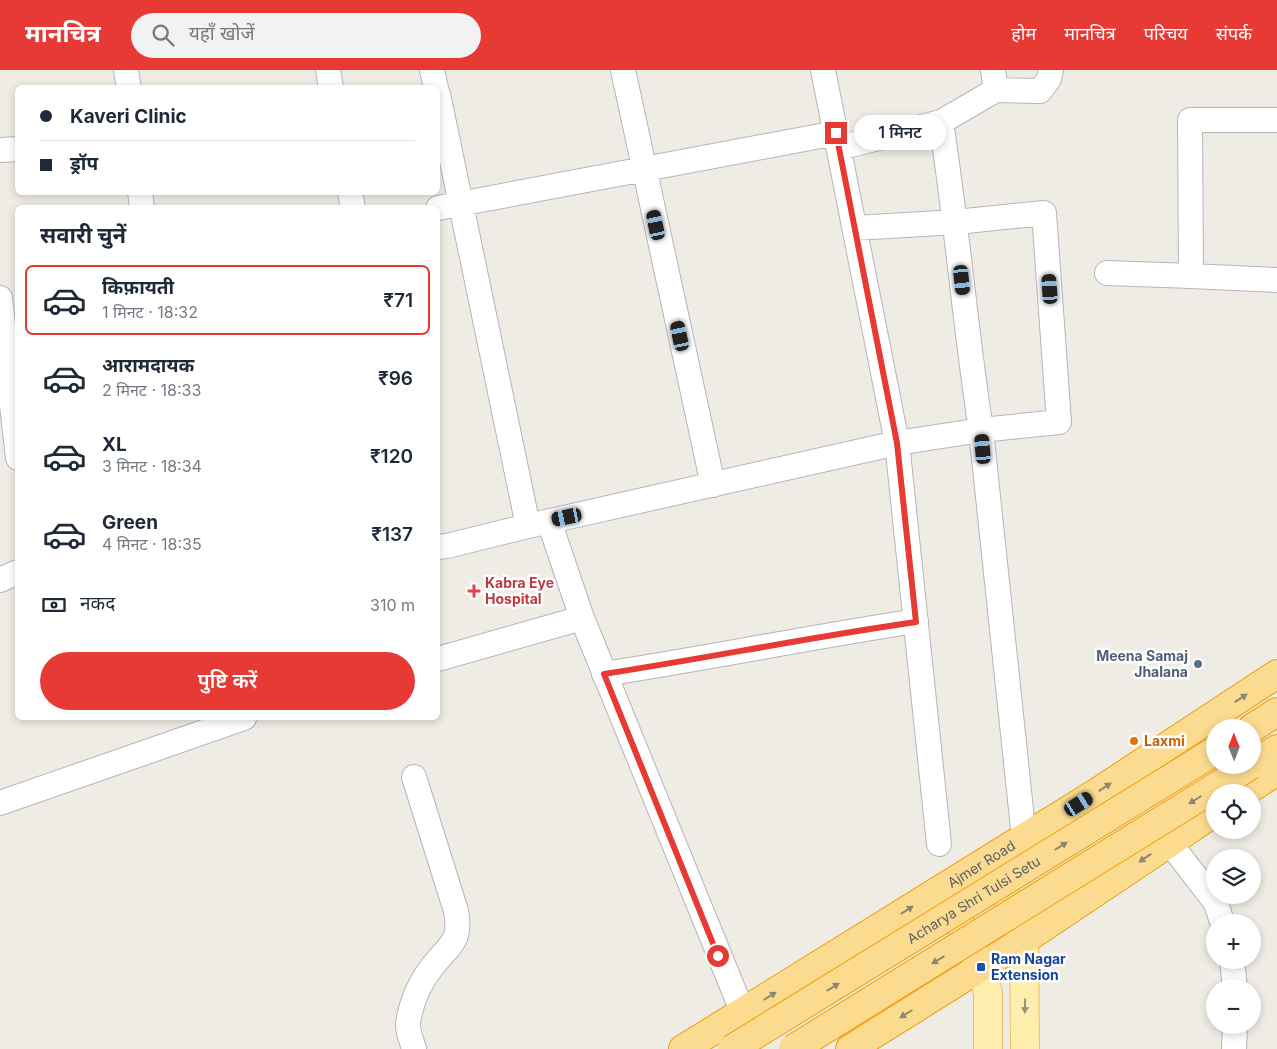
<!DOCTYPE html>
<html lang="hi">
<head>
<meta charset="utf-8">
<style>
	:root { --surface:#fff; --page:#f2f2f3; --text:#1f2937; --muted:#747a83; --line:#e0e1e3; --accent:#e73a34 }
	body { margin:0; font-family:Inter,"Noto Sans Devanagari",sans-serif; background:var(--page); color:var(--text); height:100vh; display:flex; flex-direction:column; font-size:19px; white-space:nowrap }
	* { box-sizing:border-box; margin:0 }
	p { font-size:16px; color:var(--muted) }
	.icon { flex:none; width:28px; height:28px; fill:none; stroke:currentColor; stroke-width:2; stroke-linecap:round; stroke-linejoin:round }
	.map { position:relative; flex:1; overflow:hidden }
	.details { position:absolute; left:15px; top:135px; width:425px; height:515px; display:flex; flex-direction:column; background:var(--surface); border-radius:8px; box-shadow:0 2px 8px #0003 }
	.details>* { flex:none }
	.banner { position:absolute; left:15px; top:15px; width:425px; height:110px; border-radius:8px; box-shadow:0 2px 8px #0003; display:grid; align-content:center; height:110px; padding:0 25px; background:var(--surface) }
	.needle { width:32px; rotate:359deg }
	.fabs { position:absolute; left:1206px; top:649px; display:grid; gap:10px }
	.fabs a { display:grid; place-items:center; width:55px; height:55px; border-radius:50%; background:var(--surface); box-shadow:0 2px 8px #0003; font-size:25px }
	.end { position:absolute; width:22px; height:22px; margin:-11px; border:6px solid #e73a34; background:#fff; box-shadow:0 0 0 2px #fff }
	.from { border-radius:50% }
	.bubble { position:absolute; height:35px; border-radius:18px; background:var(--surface); box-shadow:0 2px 8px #0003; font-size:16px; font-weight:600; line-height:35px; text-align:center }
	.car { position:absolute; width:15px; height:30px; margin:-15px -8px; border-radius:6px; box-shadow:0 0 4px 1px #0007; background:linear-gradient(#222 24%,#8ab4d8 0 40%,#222 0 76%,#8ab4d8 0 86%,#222 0) }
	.banner b { display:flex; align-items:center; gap:18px; height:48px; font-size:19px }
	.banner b+b { border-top:1px solid var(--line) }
	.banner i { width:12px; height:12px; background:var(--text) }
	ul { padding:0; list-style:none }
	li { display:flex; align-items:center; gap:15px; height:70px; margin:0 10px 8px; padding:0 15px; border:2px solid transparent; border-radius:8px }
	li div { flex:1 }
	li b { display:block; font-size:19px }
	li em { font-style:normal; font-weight:600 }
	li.active { border-color:var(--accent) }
	li>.icon { width:45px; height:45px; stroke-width:1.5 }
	h2 { padding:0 25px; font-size:22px; line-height:60px }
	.pay { display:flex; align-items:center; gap:12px; height:55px; padding:0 25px; font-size:19px }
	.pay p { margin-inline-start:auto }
	.primary-button { display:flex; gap:10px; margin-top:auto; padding:10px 25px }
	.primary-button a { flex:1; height:58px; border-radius:30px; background:var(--accent); color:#fff; font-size:20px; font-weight:600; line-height:58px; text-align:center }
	header { display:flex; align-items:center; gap:30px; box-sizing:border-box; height:70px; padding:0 25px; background:var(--accent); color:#fff }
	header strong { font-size:24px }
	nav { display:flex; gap:28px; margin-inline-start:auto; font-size:18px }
	.search { width:350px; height:45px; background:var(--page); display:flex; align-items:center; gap:12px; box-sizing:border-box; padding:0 18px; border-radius:28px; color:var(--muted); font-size:19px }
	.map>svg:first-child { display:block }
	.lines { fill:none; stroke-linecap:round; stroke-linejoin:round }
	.minor-casing { stroke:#b3b6ba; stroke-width:26 }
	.major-casing { stroke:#efc05e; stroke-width:30 }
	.highway-casing { stroke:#f19c04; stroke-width:30 }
	.minor { stroke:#fff; stroke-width:24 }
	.major { stroke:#feedac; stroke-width:28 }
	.highway { stroke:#fbdb90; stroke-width:28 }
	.highway-bridge-casing { stroke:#f19c04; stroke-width:30; stroke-linecap:butt }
	.highway-bridge { stroke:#fbdb90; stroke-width:28 }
	.oneway { fill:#8c8672 }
	.oneway2 { fill:#95927e }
	.route { stroke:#e73a34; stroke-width:6 }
	.health-dot { fill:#e0444e; stroke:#fff; stroke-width:2 }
	.service-dot { fill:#5c6f8a; stroke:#fff; stroke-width:2 }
	.food-dot { fill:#e8710a; stroke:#fff; stroke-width:2 }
	.transit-dot { fill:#1a4fb4; stroke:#fff; stroke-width:2 }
	.labels { text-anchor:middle; stroke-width:5; stroke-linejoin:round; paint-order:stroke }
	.health-label { font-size:14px; font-weight:bold; fill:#be3a42; stroke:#fff; text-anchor:start }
	.service-label { font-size:14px; font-weight:bold; fill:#4e5e75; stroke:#fff; text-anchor:end }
	.food-label { font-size:14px; font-weight:bold; fill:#c56008; stroke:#fff; text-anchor:start }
	.street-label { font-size:14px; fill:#5d6165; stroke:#fff }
	.transit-label { font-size:14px; font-weight:bold; fill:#164399; stroke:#fff; text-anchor:start }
</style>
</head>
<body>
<header>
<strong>मानचित्र</strong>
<div class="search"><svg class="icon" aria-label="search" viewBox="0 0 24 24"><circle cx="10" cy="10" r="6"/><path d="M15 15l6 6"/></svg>यहाँ खोजें</div>
<nav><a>होम</a><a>मानचित्र</a><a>परिचय</a><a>संपर्क</a></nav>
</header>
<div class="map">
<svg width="1277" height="979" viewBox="0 0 1277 979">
	<rect width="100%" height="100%" fill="#efece5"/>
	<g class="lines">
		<defs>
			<path id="minor" d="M126,0L129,18
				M328,0L331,18
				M432,0L436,18
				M623,0L713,415
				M823,0L897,373L939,774
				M993,0L996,20
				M438,24L528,456
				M1277,50H1190L1191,206L1277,210
				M941,52C957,154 965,257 981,360L1024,768
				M839,78L941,52L996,20L1040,21L1049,9L1051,0
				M0,80L18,79
				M140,122L142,138
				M350,122L353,138
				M438,138L836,63
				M1107,203L1191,206
				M0,228L18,388
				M549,451L582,548L743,943
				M438,477L447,476L528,456L897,373L981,360L1059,352L1044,143L956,152L855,158
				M0,510L18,502
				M438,589L582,548
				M604,604C708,588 811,567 916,551
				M0,733L244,648
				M1169,772L1216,833L1222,852
				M1232,890L1235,918
				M414,979C412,971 407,961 408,953C411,933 420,912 432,897C449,875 462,872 456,841L414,707
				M1234,979L1235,955"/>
			<path id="major" d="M993,792L1024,870L1025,979
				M944,820L981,897L988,923V979"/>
			<g id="highway">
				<path d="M1252,658L1277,642"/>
				<path d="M1252,694L1277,679"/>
				<path d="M1245,722L1277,701"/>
				<path id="s1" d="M683,979L1093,725L1277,604"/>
				<path d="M850,979L1024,870L1215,742"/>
			</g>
		</defs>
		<use href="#minor" class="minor-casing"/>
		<use href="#major" class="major-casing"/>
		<use href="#highway" class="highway-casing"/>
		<use href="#minor" class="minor"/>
		<use href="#major" class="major"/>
		<use href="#highway" class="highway"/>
		<defs>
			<g id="highway-bridge">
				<path id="s2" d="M732,979L1215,681"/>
				<path d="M793,979L1251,695"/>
			</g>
		</defs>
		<use href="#highway-bridge" class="highway-bridge-casing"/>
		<use href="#highway-bridge" class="highway-bridge"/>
	</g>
	<defs><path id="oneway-solid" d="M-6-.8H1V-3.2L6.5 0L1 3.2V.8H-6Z" transform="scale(1.25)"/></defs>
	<g class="oneway">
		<use href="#oneway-solid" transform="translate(1241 628) rotate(-33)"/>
		<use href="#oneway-solid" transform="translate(1105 717) rotate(-33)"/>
		<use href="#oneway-solid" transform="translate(1195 730) rotate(148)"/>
		<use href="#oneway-solid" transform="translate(1061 776) rotate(-32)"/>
		<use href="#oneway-solid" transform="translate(1145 788) rotate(146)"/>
		<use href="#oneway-solid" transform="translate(907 840) rotate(-32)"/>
		<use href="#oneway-solid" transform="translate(938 890) rotate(149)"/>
		<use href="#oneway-solid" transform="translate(833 917) rotate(-32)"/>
		<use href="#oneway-solid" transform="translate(770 926) rotate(-32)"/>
		<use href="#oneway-solid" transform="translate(906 944) rotate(148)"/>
	</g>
	<use class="oneway2" href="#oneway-solid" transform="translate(1025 936) rotate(91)"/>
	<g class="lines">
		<path class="route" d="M718,886L604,604C708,588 811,567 916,552L897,373L836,63"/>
	</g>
	<path class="health-dot" d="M471.5 513.5h5v5h5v5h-5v5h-5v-5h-5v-5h5z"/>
	<circle class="service-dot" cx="1198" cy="594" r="5"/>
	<circle class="food-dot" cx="1134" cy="671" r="5"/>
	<rect class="transit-dot" x="976" y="892" width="10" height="10" rx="2.5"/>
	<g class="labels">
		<g class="health-label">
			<text x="485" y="518">Kabra Eye<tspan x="485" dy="16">Hospital</tspan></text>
		</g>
		<g class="service-label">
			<text x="1188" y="591">Meena Samaj<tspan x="1188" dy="16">Jhalana</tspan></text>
		</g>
		<g class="food-label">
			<text x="1144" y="676">Laxmi</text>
		</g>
		<g class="street-label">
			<text dy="5" stroke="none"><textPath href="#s1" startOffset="351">Ajmer Road</textPath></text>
			<text dy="5" stroke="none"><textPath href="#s2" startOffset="284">Acharya Shri Tulsi Setu</textPath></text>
		</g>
		<g class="transit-label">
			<text x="991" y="894">Ram Nagar<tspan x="991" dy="16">Extension</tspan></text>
		</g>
	</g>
</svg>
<div class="fabs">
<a><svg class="needle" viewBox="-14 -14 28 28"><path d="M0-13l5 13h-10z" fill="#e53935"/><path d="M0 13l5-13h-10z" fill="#747a83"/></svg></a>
<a><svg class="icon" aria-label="locate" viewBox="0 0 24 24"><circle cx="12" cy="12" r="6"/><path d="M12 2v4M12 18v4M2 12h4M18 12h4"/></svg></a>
<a><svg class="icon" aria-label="layers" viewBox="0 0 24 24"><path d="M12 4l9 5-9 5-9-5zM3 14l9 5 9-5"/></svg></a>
<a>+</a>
<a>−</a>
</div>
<i class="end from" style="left:718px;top:886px"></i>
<i class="end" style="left:836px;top:63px"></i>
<div class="bubble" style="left:854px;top:45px;width:92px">1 मिनट</div>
<i class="car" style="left:656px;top:155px;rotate:348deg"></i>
<i class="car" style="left:962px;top:210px;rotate:174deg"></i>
<i class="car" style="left:1050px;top:219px;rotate:356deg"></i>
<i class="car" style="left:680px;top:266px;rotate:348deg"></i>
<i class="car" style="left:983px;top:379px;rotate:355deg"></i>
<i class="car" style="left:567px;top:447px;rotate:258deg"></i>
<i class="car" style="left:1079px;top:734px;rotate:58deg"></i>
<div class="banner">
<b><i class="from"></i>Kaveri Clinic</b>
<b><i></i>ड्रॉप</b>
</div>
<section class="details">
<h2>सवारी चुनें</h2>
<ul>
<li class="active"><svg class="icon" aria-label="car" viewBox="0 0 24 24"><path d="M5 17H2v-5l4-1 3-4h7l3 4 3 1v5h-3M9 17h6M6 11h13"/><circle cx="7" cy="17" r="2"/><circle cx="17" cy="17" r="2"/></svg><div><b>किफ़ायती</b><p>1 मिनट · 18:32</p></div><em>₹71</em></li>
<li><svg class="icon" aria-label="car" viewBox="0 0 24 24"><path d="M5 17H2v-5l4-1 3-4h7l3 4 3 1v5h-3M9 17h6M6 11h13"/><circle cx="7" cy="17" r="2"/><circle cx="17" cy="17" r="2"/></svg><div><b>आरामदायक</b><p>2 मिनट · 18:33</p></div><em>₹96</em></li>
<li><svg class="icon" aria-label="car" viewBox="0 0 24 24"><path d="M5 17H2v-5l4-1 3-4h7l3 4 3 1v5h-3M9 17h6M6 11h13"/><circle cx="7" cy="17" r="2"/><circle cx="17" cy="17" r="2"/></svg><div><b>XL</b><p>3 मिनट · 18:34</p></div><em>₹120</em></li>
<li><svg class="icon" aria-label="car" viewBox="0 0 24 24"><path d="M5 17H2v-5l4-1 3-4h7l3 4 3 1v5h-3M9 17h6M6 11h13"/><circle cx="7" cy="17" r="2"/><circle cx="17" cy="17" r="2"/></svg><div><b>Green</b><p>4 मिनट · 18:35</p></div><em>₹137</em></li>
</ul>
<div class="pay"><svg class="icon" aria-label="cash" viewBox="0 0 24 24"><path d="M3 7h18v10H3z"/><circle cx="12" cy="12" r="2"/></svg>नकद<p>310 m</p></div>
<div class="primary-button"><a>पुष्टि करें</a></div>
</section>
</div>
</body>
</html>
